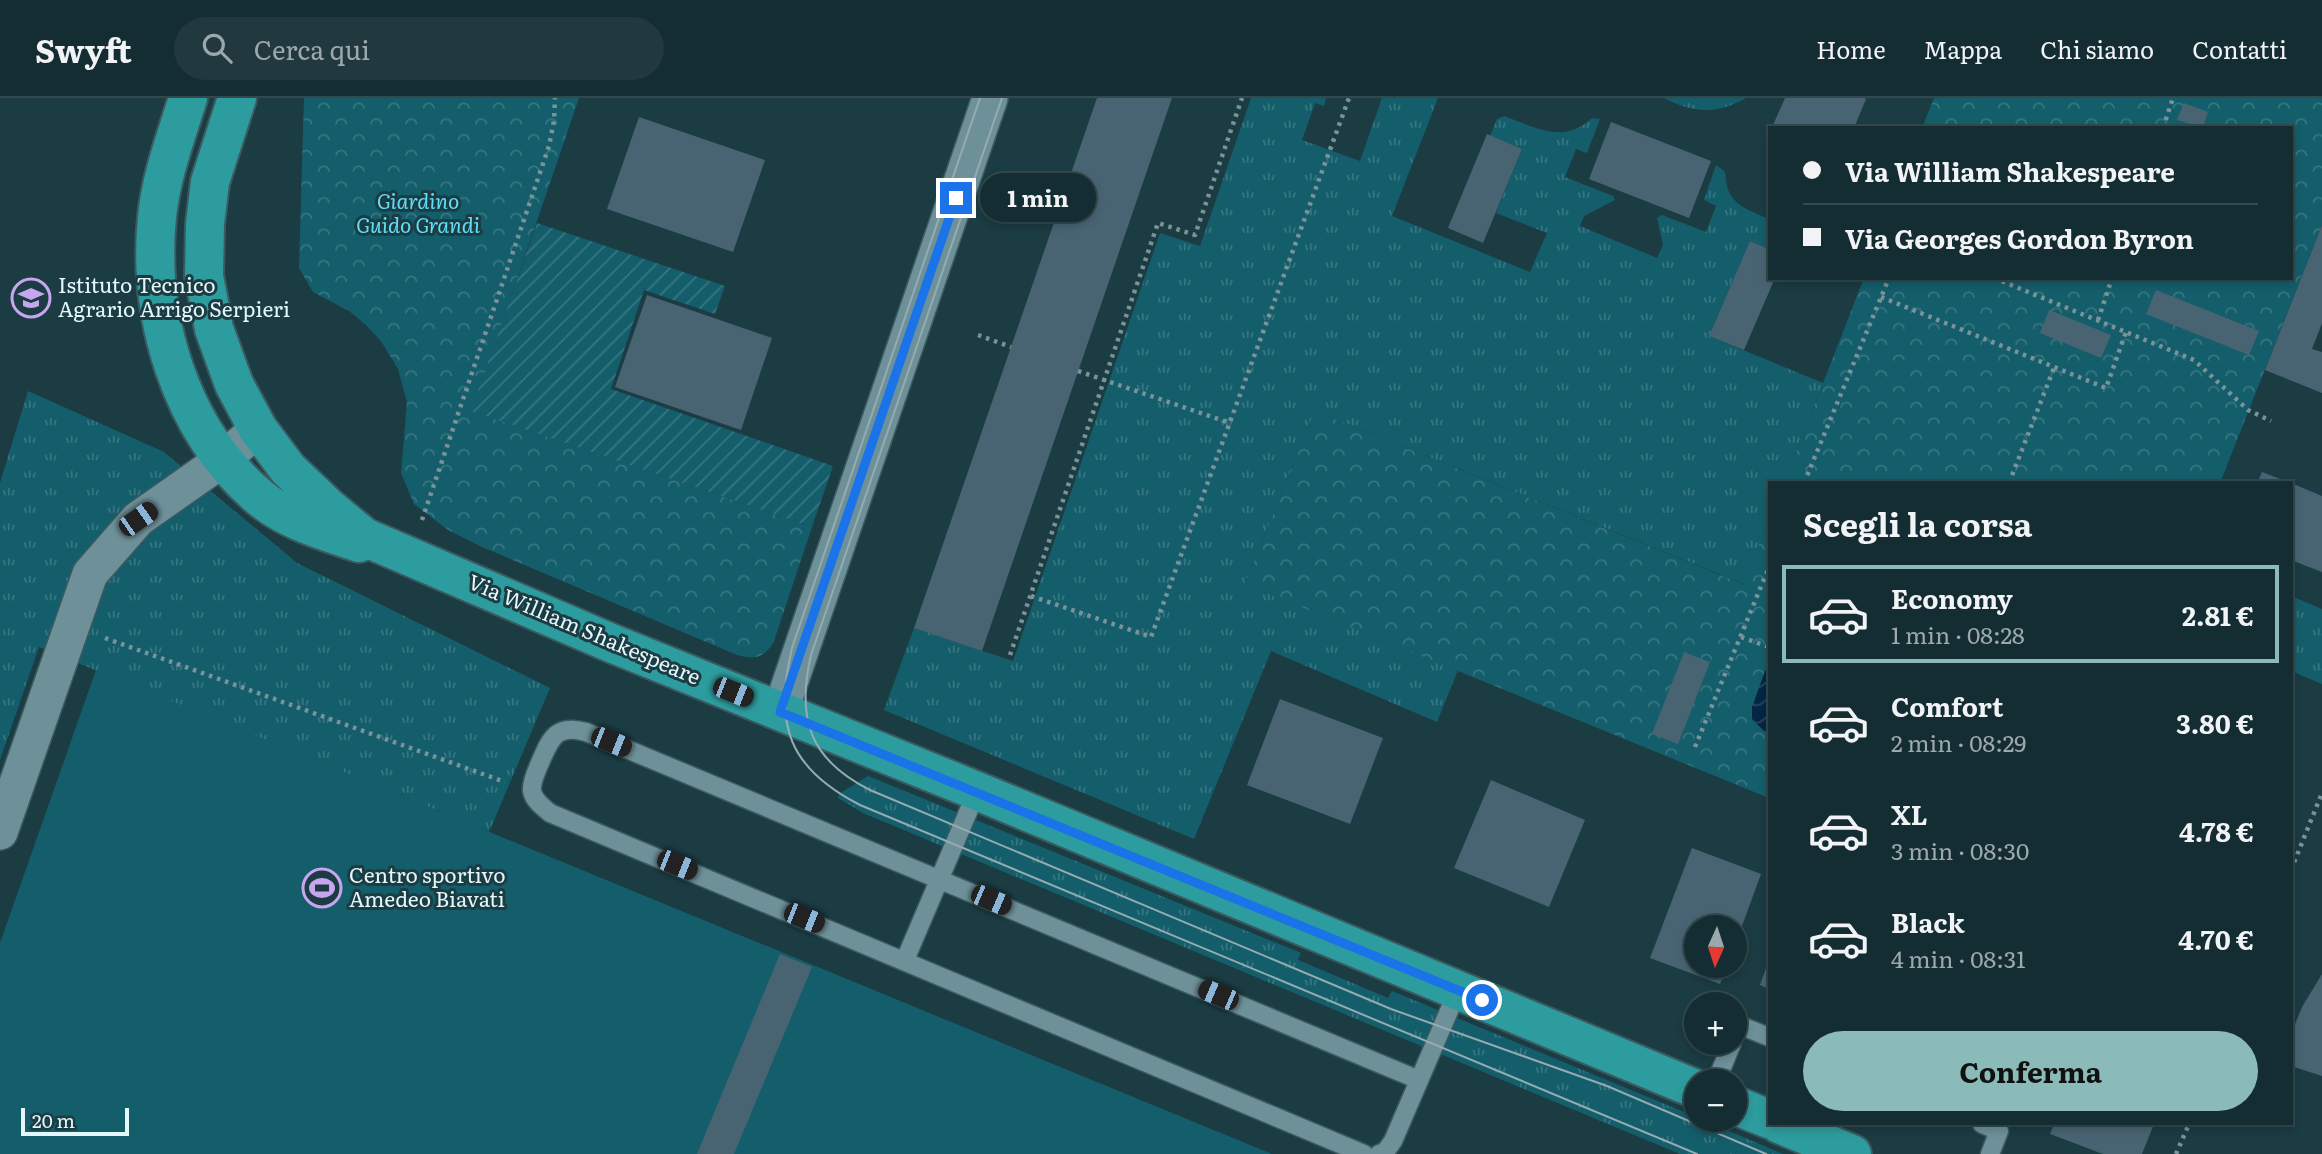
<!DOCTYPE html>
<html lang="it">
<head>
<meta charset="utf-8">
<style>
	:root { --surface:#142d32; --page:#21393e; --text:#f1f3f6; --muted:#9da8ac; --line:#33494d; --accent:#8bbbb9 }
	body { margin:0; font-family:Literata,serif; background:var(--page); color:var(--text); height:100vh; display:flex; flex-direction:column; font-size:26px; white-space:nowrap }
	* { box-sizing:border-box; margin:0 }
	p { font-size:23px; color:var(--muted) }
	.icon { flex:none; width:38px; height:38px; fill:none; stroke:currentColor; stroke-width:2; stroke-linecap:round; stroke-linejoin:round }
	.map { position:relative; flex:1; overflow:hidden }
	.sheet { position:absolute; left:1768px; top:383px; width:525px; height:644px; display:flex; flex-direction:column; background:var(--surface); border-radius:0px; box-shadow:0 4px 10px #0003,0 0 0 2px var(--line) }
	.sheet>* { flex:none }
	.hud { position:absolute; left:1768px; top:28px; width:525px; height:154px; border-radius:0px; box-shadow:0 4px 10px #0003,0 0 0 2px var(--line); display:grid; align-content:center; height:154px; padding:0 35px; background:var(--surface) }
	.needle { width:46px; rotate:183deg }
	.controls { position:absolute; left:1684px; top:817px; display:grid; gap:14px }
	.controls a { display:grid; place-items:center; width:63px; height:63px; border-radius:50%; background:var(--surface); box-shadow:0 4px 10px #0003,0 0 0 2px var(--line); font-size:35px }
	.scale { position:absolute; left:21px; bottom:18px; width:108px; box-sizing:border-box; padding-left:7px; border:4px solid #e4f7fb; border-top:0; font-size:19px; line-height:24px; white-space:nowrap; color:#e4f7fb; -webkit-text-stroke:5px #1b3c43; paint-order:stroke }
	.end { position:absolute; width:32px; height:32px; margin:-16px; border:9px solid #1a73e8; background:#fff; box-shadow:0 0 0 4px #fff }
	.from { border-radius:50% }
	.bubble { position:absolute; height:49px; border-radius:24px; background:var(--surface); box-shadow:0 4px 10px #0003,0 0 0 2px var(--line); font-size:23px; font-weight:700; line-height:49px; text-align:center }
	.car { position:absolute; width:21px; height:42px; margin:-21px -10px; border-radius:9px; box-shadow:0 0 5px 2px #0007; background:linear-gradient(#222 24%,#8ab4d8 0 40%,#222 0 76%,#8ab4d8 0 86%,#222 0) }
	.hud b { display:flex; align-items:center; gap:24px; height:66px; font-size:26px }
	.hud b+b { border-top:2px solid var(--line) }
	.hud i { width:18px; height:18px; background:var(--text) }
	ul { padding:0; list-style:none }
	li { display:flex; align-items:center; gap:21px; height:98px; margin:0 14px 10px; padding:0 21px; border:4px solid transparent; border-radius:0px }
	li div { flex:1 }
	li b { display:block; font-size:26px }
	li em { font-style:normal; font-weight:700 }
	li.selected { border-color:var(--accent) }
	li>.icon { width:63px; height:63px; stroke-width:1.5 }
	h2 { padding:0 35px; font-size:32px; line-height:84px }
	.action { display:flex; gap:14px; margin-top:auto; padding:14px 35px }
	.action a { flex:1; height:80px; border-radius:42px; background:var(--accent); color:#111; font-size:28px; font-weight:700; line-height:80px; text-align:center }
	header { display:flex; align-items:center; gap:42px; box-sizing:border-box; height:98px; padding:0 35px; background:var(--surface); border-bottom:2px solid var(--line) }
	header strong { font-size:33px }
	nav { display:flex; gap:38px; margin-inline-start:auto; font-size:24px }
	.search { width:490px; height:63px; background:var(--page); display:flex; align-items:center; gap:18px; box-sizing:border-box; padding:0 24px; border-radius:38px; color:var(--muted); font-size:26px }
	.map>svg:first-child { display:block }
	.grass { fill:url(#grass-tufts) }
	.forest { fill:url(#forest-crowns) }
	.garden { fill:url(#garden-furrows) }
	.pitch { fill:#145e6b }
	.water { fill:url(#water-waves) }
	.building { fill:#486473 }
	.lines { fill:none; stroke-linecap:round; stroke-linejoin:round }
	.service-casing { stroke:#3b5a60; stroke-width:21 }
	.minor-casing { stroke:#3b5a60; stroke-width:38 }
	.primary-casing { stroke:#3b5a60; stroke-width:42 }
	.path { stroke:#799399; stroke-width:4.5; stroke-dasharray:3.5 5; stroke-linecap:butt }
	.service { stroke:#6e9199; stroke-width:18 }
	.minor { stroke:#6e9199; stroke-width:35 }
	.primary { stroke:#2d9c9e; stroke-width:38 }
	.tram { stroke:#93abb1; stroke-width:2 }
	.route { stroke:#1a73e8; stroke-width:9 }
	.labels { text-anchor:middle; stroke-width:6; stroke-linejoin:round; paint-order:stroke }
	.park-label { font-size:21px; font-style:italic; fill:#61ddf5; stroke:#1b3c43 }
	.poi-label { font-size:21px; fill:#e4f7fb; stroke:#1b3c43; text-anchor:start }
	.street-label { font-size:21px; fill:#e4f7fb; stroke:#1b3c43 }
</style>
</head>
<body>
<header>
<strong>Swyft</strong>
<div class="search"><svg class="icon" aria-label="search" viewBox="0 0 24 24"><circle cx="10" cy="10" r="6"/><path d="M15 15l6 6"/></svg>Cerca qui</div>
<nav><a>Home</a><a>Mappa</a><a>Chi siamo</a><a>Contatti</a></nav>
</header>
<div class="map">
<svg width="2322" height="1056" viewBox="0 0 2322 1056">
	<defs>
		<pattern id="grass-tufts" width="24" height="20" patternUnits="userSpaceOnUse" patternTransform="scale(1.75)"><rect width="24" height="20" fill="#145e6b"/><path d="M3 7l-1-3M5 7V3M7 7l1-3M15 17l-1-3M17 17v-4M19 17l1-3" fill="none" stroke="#367681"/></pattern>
		<pattern id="forest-crowns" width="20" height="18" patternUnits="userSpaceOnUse" patternTransform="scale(1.75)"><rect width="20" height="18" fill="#145e6b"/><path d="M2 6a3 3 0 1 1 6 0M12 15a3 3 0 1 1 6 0" fill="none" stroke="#367681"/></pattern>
		<pattern id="garden-furrows" width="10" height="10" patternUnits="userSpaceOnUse" patternTransform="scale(1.75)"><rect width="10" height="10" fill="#145e6b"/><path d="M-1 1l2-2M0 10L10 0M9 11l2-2" fill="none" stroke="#367681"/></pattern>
		<pattern id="water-waves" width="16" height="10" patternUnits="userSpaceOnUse" patternTransform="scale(1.75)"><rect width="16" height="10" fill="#042644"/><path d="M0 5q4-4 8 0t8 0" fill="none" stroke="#284660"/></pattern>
	</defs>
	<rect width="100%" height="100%" fill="#1b3c43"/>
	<path class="grass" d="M1251,0H1326L1324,8L1315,5L1302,42L1360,63L1382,0H1438L1392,118L1530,174L1547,135L1496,115L1522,51L1490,38L1497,21L1504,18C1535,29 1564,47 1592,20L1600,21L1587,55L1576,51L1565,79L1613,98L1615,102L1584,118L1580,128L1657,160L1663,147L1657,120L1662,117L1706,134L1716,108L1704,102L1716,67L1725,74C1726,106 1744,110 1769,121V151L1750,143L1709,238L1823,285L1784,385H1769V421L1744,486L1315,313L1245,486L1458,572L1437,624L1271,553L1194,741L884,612L914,530L1013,563L1160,135L1200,148Z
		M1664,0H1746C1716,17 1694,15 1664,0Z
		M28,293L164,354L297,465L550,590L489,734L39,549L0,662V385Z
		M2291,498L2322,511V586L2291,573Z
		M868,678L1301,855L1298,862L1388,900L1392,893L1696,1019V1022H1703L1783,1056H1680L863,715L838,700L839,696Z"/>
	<path class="forest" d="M304,0H579L472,313L812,429L774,543C765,560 755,562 737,557L482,449L448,432L414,406L401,375L407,304L398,271L381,243L365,226L349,213L313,194L299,170Z
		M1934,0H2322V127L2220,385H1784L1864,180H2291V30H1922Z
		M1315,313L1743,486L1769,421V700L1245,486Z"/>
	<path class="garden" d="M537,125L725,188L715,216L644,192L611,291L833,368L812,429L471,313Z"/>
	<path class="pitch" d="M96,572L1272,1056H0V845Z"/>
	<path class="water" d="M1769,569V635L1763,632L1752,621V609L1765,573Z"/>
	<path class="building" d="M1097,0H1172L982,553L914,530Z
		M1785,0H1864L1866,1L1854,30H1779L1773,27Z
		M2184,5L2208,14L2203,30L2177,22Z
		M639,19L765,62L733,154L607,111Z
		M1611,24L1711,63L1689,120L1589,81Z
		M1487,36L1522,51L1483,145L1448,130Z
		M2322,127V225L2312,251L2322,254V295L2265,272Z
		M1750,143L1769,151V180H1775L1744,252L1709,238Z
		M2156,192L2259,233L2249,257L2146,216Z
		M647,197L772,240L741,332L615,289Z
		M2049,212L2111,237L2101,260L2040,235Z
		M2262,374L2280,381L2290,385H2257Z
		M2291,385L2322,398V474L2291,462Z
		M1684,554L1710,564L1678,646L1652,636Z
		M1280,601L1383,640L1350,726L1247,687Z
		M1491,682L1585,722L1549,809L1454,770Z
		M1692,750L1761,776L1735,847L1734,830H1696V868H1727L1720,886L1650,860Z
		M780,856L812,869L734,1056H697Z
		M1769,862V891L1760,887Z
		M2322,876V978L2291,968V936L2302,909Z
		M2054,1026H2154L2142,1056H2103L2050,1036Z"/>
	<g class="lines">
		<defs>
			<path id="service" d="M905,862L977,693
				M1734,939L1739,927L1769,939
				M1716,984L1732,945
				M1982,1026L1999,1033L1990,1056
				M1364,1056L550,715C543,709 534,703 532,693C531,685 536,674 539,667C550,642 555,625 586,634L1419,982
				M1379,1056L1385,1054L1393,1043L1458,892"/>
			<path id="minor" d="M780,614L990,0
				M0,734L90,476L138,421L222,362L258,331"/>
			<path id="primary" d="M188,0C176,39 161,78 157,119C147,219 180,331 258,398C287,423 324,433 359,445
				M237,0L210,84L205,126L204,178L214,231L234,286L258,331L288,371L329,410L364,439L611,545L977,693L1696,991
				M1734,1007L1769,1021
				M1779,1026L1852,1056"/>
		</defs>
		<use href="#service" class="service-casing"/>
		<use href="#minor" class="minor-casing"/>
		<use href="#primary" class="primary-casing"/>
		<path class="path" d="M2163,30L2173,0
			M1994,180L2194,262L2248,312L2271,323
			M1881,199L2106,290L2126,234
			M2098,222L2112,180
			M978,237L1011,249
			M1078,273L1230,325
			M1804,385L1889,180
			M2009,385L2054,270
			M422,422L549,48L554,23L555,0
			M1031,498L1151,539L1349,0
			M1741,539L1769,549
			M105,540L505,684
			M1010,557L1158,125L1195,137L1242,0
			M1695,649L1769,469
			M2291,772L2322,695
			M2176,1056L2189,1026"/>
		<use href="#service" class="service"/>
		<use href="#minor" class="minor"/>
		<use href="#primary" class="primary"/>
		<path class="tram" d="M980,0L792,550C774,627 788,670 860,707L1697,1056
			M1002,0L811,557C796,621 810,662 870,692L1391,911L1607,988L1766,1056"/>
	</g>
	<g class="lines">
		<path class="route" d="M956,100L780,614L1482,902"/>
	</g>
	<defs>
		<symbol id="school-ring" viewBox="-11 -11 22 22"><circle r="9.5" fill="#1b3c43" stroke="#c7a6ef" stroke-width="1.5"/><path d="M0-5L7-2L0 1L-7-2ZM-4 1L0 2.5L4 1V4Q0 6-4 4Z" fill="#c7a6ef"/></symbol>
		<symbol id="stadium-ring" viewBox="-11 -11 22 22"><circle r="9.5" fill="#1b3c43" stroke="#c7a6ef" stroke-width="1.5"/><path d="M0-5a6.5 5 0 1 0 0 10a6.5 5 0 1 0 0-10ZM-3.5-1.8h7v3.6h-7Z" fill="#c7a6ef"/></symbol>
	</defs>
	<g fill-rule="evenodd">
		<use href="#school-ring" x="9" y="178" width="44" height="44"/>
		<use href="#stadium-ring" x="300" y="768" width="44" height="44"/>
	</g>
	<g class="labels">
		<g class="park-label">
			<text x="418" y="111">Giardino<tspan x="418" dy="24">Guido Grandi</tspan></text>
		</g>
		<g class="poi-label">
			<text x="58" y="195">Istituto Tecnico<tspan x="58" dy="24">Agrario Arrigo Serpieri</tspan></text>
			<text x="349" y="785">Centro sportivo<tspan x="349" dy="24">Amedeo Biavati</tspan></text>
		</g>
		<g class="street-label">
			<text transform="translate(584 532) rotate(23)" y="7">Via William Shakespeare</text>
		</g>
	</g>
</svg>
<div class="controls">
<a><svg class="needle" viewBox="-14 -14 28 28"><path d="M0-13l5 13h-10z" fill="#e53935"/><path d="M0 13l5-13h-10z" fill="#9da8ac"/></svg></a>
<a>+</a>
<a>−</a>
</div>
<div class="scale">20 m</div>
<i class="end from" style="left:1482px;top:902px"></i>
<i class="end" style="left:956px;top:100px"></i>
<div class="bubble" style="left:980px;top:75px;width:116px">1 min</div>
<i class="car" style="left:138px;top:421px;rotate:55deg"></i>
<i class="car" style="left:733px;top:594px;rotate:112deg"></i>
<i class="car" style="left:611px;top:644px;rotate:112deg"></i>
<i class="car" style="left:677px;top:767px;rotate:112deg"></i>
<i class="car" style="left:991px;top:802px;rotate:113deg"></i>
<i class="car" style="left:804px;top:820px;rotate:112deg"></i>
<i class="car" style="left:1218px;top:897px;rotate:293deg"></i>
<div class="hud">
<b><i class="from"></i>Via William Shakespeare</b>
<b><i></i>Via Georges Gordon Byron</b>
</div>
<section class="sheet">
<h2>Scegli la corsa</h2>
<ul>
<li class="selected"><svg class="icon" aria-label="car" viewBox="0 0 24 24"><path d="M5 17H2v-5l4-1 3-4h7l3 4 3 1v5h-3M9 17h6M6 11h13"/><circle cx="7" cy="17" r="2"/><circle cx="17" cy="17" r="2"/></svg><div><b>Economy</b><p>1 min · 08:28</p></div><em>2.81 €</em></li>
<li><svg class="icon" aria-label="car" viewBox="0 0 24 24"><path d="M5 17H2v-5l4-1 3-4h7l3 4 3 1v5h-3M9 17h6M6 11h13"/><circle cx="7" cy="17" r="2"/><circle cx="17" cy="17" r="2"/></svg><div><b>Comfort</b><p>2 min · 08:29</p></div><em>3.80 €</em></li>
<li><svg class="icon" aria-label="car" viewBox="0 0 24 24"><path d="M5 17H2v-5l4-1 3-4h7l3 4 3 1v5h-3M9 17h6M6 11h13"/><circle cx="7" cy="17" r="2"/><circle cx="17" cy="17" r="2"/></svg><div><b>XL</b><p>3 min · 08:30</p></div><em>4.78 €</em></li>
<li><svg class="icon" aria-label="car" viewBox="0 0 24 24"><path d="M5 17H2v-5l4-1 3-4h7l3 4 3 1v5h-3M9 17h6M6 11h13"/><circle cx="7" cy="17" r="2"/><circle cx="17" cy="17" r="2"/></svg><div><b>Black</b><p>4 min · 08:31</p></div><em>4.70 €</em></li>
</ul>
<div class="action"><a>Conferma</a></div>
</section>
</div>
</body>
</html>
